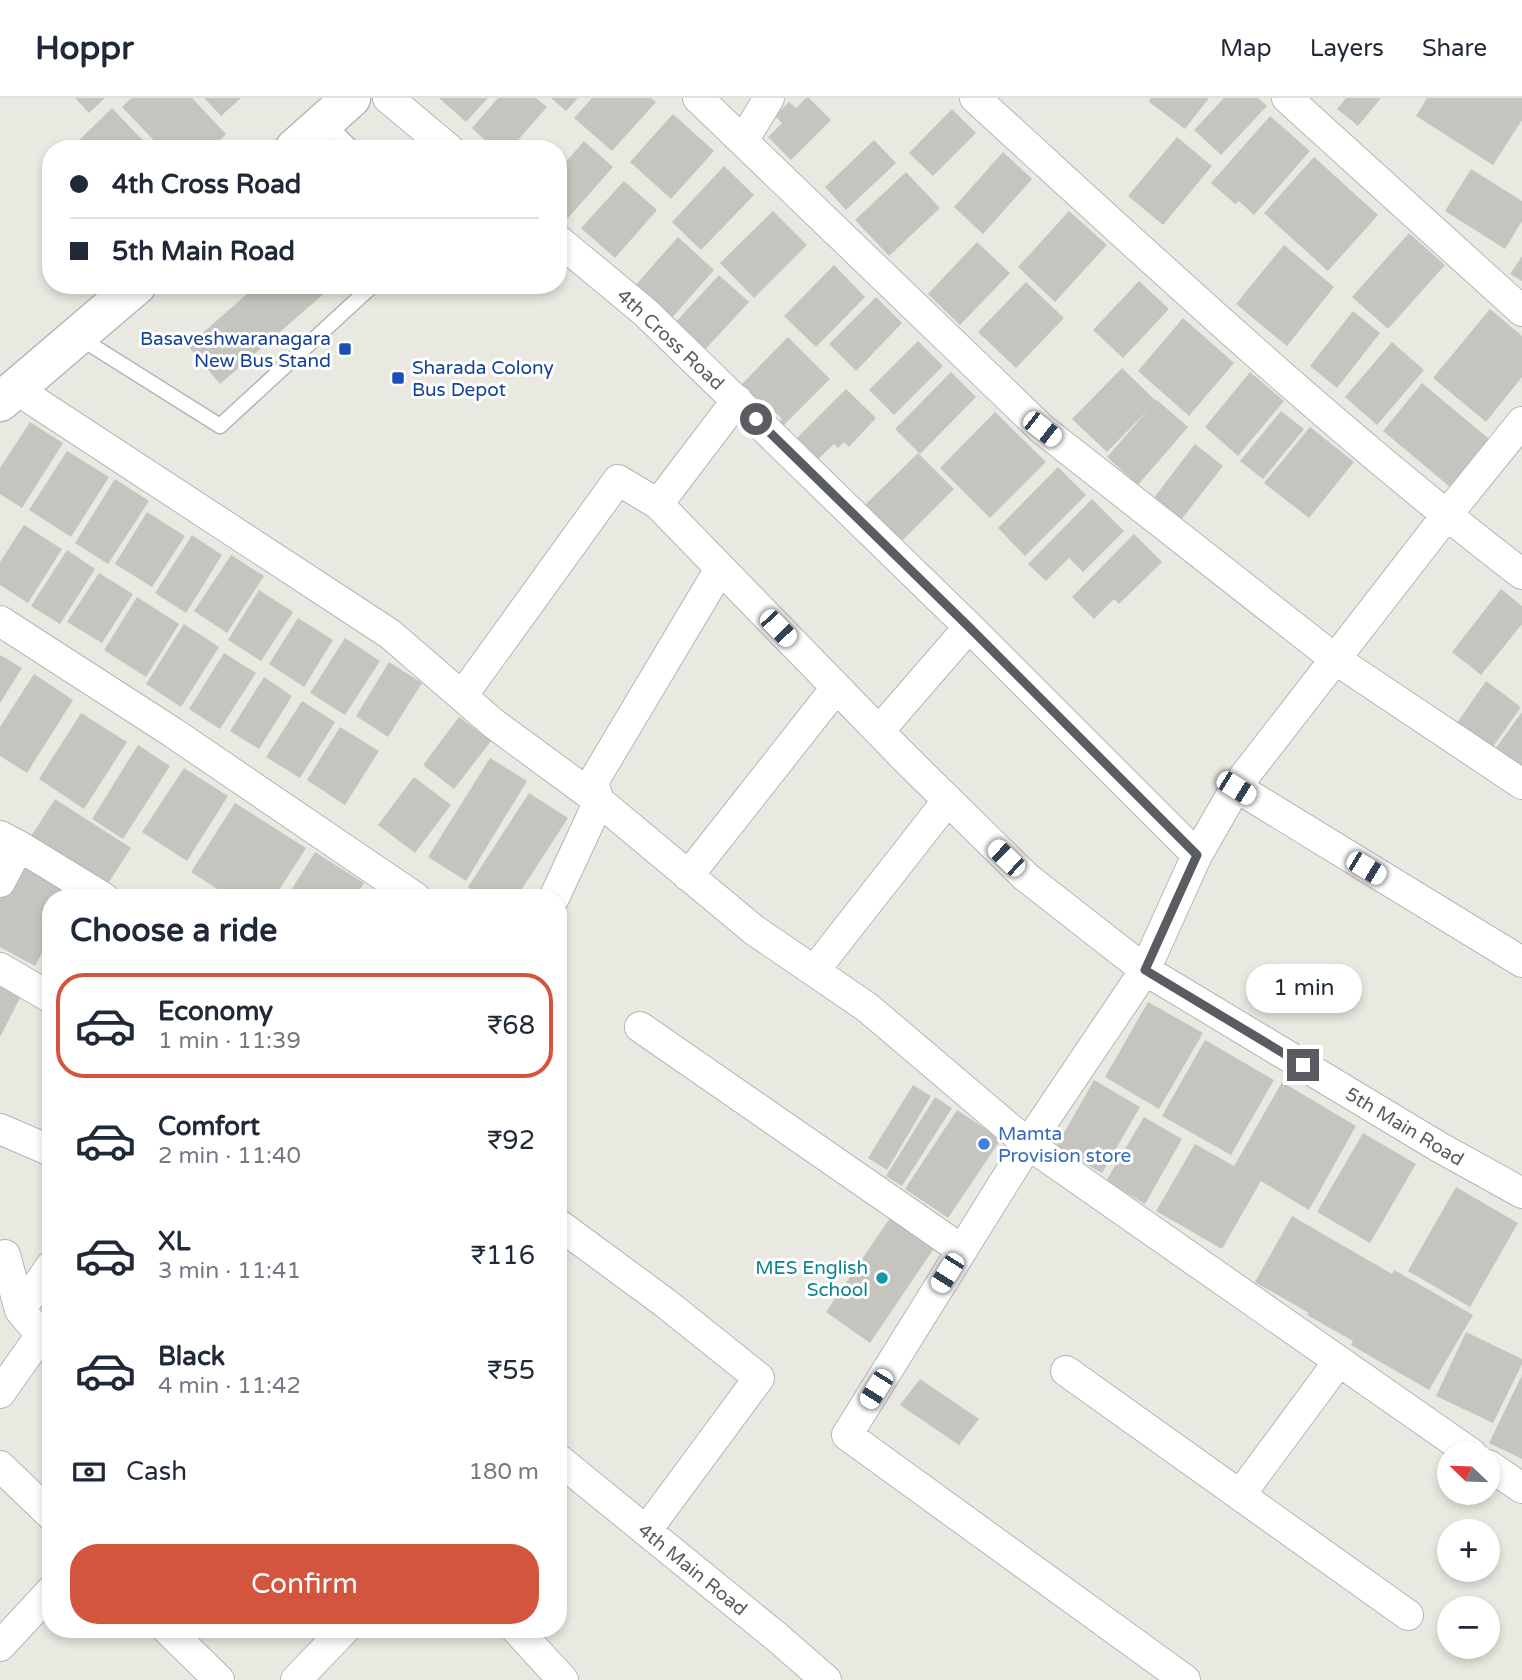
<!DOCTYPE html>
<html lang="en">
<head>
<meta charset="utf-8">
<style>
	:root { --surface:#fff; --page:#f6f6f7; --text:#1f2937; --muted:#747a83; --line:#e0e1e3; --accent:#d3553e }
	body { margin:0; font-family:"Varela Round",sans-serif; background:var(--page); color:var(--text); height:100vh; display:flex; flex-direction:column; font-size:26px; white-space:nowrap }
	* { box-sizing:border-box; margin:0 }
	p { font-size:23px; color:var(--muted) }
	.icon { flex:none; width:38px; height:38px; fill:none; stroke:currentColor; stroke-width:2; stroke-linecap:round; stroke-linejoin:round }
	.map { position:relative; flex:1; overflow:hidden }
	.side { position:absolute; left:42px; top:791px; width:525px; height:749px; display:flex; flex-direction:column; background:var(--surface); border-radius:28px; box-shadow:0 4px 10px #0003 }
	.side>* { flex:none }
	.hud { position:absolute; left:42px; top:42px; width:525px; height:154px; border-radius:28px; box-shadow:0 4px 10px #0003; display:grid; align-content:center; height:154px; padding:0 28px; background:var(--surface) }
	.needle { width:46px; rotate:293deg }
	.fabs { position:absolute; left:1437px; top:1344px; display:grid; gap:14px }
	.fabs a { display:grid; place-items:center; width:63px; height:63px; border-radius:50%; background:var(--surface); box-shadow:0 4px 10px #0003; font-size:35px }
	.end { position:absolute; width:32px; height:32px; margin:-16px; border:9px solid #595c60; background:#fff; box-shadow:0 0 0 4px #fff }
	.from { border-radius:50% }
	.bubble { position:absolute; height:49px; border-radius:24px; background:var(--surface); box-shadow:0 4px 10px #0003; font-size:23px; font-weight:600; line-height:49px; text-align:center }
	.car { position:absolute; width:21px; height:42px; margin:-21px -10px; border-radius:9px; box-shadow:0 0 5px 2px #0007; background:linear-gradient(#fff 24%,#345 0 40%,#fff 0 76%,#345 0 86%,#fff 0) }
	.hud b { display:flex; align-items:center; gap:24px; height:66px; font-size:26px }
	.hud b+b { border-top:2px solid var(--line) }
	.hud i { width:18px; height:18px; background:var(--text) }
	ul { padding:0; list-style:none }
	li { display:flex; align-items:center; gap:21px; height:105px; margin:0 14px 10px; padding:0 14px; border:4px solid transparent; border-radius:28px }
	li div { flex:1 }
	li b { display:block; font-size:26px }
	li em { font-style:normal; font-weight:600 }
	li.on { border-color:var(--accent) }
	li>.icon { width:63px; height:63px; stroke-width:1.5 }
	h2 { padding:0 28px; font-size:32px; line-height:84px }
	.pay { display:flex; align-items:center; gap:18px; height:77px; padding:0 28px; font-size:26px }
	.pay p { margin-inline-start:auto }
	.cta { display:flex; gap:14px; margin-top:auto; padding:14px 28px }
	.cta a { flex:1; height:80px; border-radius:28px; background:var(--accent); color:#fff; font-size:28px; font-weight:600; line-height:80px; text-align:center }
	header { display:flex; align-items:center; gap:42px; box-sizing:border-box; height:98px; padding:0 35px; background:var(--surface); border-bottom:2px solid var(--line) }
	header strong { font-size:33px }
	nav { display:flex; gap:38px; margin-inline-start:auto; font-size:24px }
	.map>svg:first-child { display:block }
	.building { fill:#c6c4be }
	.lines { fill:none; stroke-linecap:round; stroke-linejoin:round }
	.lane-casing { stroke:#b3b5ba; stroke-width:17 }
	.street-casing { stroke:#b3b5ba; stroke-width:32 }
	.secondary-casing { stroke:#b4b6bc; stroke-width:41 }
	.lane { stroke:#fff; stroke-width:14 }
	.street { stroke:#fff; stroke-width:30 }
	.secondary { stroke:#fff; stroke-width:38 }
	.route { stroke:#595c60; stroke-width:9 }
	.transit-dot { fill:#1a4fb4; stroke:#fff; stroke-width:2.5 }
	.shop-dot { fill:#3f7fe0; stroke:#fff; stroke-width:2.5 }
	.culture-dot { fill:#0f9aa8; stroke:#fff; stroke-width:2.5 }
	.labels { text-anchor:middle; stroke-width:6; stroke-linejoin:round; paint-order:stroke }
	.transit-label { font-size:19px; fill:#164399; stroke:#fff; text-anchor:end }
	.street-label { font-size:19px; fill:#595c60; stroke:#fff }
	.shop-label { font-size:19px; fill:#366cbe; stroke:#fff; text-anchor:start }
	.culture-label { font-size:19px; fill:#0d838f; stroke:#fff; text-anchor:end }
</style>
</head>
<body>
<header>
<strong>Hoppr</strong>
<nav><a>Map</a><a>Layers</a><a>Share</a></nav>
</header>
<div class="map">
<svg width="1522" height="1582" viewBox="0 0 1522 1582">
	<rect width="100%" height="100%" fill="#eae9e1"/>
	<path class="building" d="M75,0H105L89,15Z
		M131,0H192L226,36L211,51H162L122,9Z
		M204,0H241L221,18Z
		M439,0H488L466,24Z
		M498,0H536L547,9L510,51H494L472,30Z
		M551,0H578L566,13Z
		M592,0H651L656,4L612,53L574,20Z
		M806,0H809L831,22L791,62L768,39L782,25L775,18L789,4L796,10Z
		M1151,0H1209L1185,31L1149,4Z
		M1224,0H1258L1267,8L1221,57L1194,32Z
		M1346,0H1381L1358,28L1337,11Z
		M1427,0H1522V22L1493,67L1416,18Z
		M112,10L151,51H70Z
		M952,11L976,35L933,78L909,55Z
		M673,16L714,53L671,101L630,64Z
		M1270,18L1310,53L1254,117L1239,103L1235,106L1211,85Z
		M1177,39L1212,68L1163,127L1128,98Z
		M874,42L896,65L846,112L825,89Z
		M584,43L613,69L568,120L558,112V73Z
		M1003,54L1032,81L983,136L954,109Z
		M1314,59L1378,117L1328,173L1264,115Z
		M724,68L754,97L701,152L672,124Z
		M1471,71L1522,103V123L1505,151L1445,113Z
		M906,74L940,110L889,158L855,122Z
		M624,83L657,112L615,160L581,130Z
		M773,113L807,147L754,200L720,165Z
		M1069,113L1107,147L1055,204L1018,169Z
		M1409,135L1445,167L1388,231L1352,199Z
		M678,139L714,172L670,222L634,189Z
		M977,144L1010,175L960,227L928,196Z
		M1284,147L1334,189L1287,248L1236,206Z
		M1522,158V183L1510,176Z
		M834,167L865,199L816,249L784,218Z
		M719,177L749,204L700,257L671,229Z
		M1139,183L1169,211L1123,260L1093,232Z
		M1026,184L1064,220L1016,270L978,234Z
		M257,187H334L220,286L188,248Z
		M876,199L902,225L856,273L829,246Z
		M1490,211L1522,238V279L1486,324L1433,280Z
		M1353,213L1380,235L1337,290L1310,268Z
		M1183,220L1234,265L1189,318L1138,273Z
		M788,239L830,281L783,328L779,324L782,321L763,303L758,308L739,289Z
		M918,243L943,268L894,317L869,292Z
		M1392,244L1424,272L1377,327L1345,299Z
		M1122,270L1156,303L1157,302L1188,329L1138,387L1107,359L1149,311L1107,354L1072,321Z
		M951,274L976,299L920,356L895,331Z
		M1250,274L1284,303L1238,358L1205,329Z
		M1422,285L1495,346L1456,394L1383,333Z
		M846,291L876,320L849,349L844,344L838,350L834,346L814,365L793,344Z
		M1281,313L1304,331L1263,381L1240,363Z
		M995,314L1046,364L990,420L940,370Z
		M30,324L63,345L22,410L0,396V370Z
		M1310,329L1354,364L1309,420L1264,385Z
		M1195,346L1223,368L1181,422L1153,401Z
		M67,353L109,379L71,439L29,412Z
		M918,355L954,391L902,443L865,407Z
		M1058,369L1086,397L1025,458L998,430Z
		M115,381L149,403L108,466L75,445Z
		M1092,401L1124,433L1083,474L1069,460L1046,483L1028,466Z
		M147,414L185,438L152,489L115,466Z
		M24,427L62,451L28,505L0,487V464Z
		M1134,436L1162,464L1119,506L1114,501L1094,521L1072,499Z
		M192,437L222,457L186,515L155,495Z
		M67,452L95,471L60,526L31,508Z
		M231,457L264,478L227,535L194,513Z
		M99,475L133,496L102,545L67,524Z
		M1501,491L1522,508V526L1481,577L1452,554Z
		M259,492L293,514L261,563L228,542Z
		M137,499L179,526L146,579L104,552Z
		M298,520L333,542L304,589L269,566Z
		M184,526L219,549L181,609L146,586Z
		M345,540L380,563L345,617L310,595Z
		M224,555L256,575L220,631L189,611Z
		M0,557L22,570L0,605Z
		M389,564L422,585L388,639L356,618Z
		M34,576L73,602L27,675L0,658V629Z
		M264,579L292,598L259,651L230,633Z
		M1486,583L1521,609L1492,650L1457,625Z
		M302,603L335,624L300,680L266,659Z
		M1522,614V670L1495,651Z
		M81,615L127,644L84,711L39,681Z
		M459,619L491,643L454,691L423,667Z
		M340,629L379,653L345,707L307,682Z
		M138,647L170,668L123,741L92,721Z
		M490,660L527,683L466,783L428,759Z
		M184,670L228,698L187,763L142,734Z
		M414,679L451,707L415,755L378,727Z
		M529,695L568,720L516,800H484L468,789Z
		M55,701L131,750L102,795L26,746Z
		M235,705L306,750L274,800H231L191,774Z
		M315,754L364,785L355,800H286Z
		M15,762L74,793L71,800H51V838L35,868L0,849V790Z
		M0,882L23,894L0,939Z
		M1148,904L1203,935L1159,1011L1105,979Z
		M1205,942L1274,982L1231,1057L1162,1018Z
		M1094,982L1140,1009L1102,1075L1056,1049Z
		M1282,984L1356,1028L1309,1112L1261,1083L1222,1151L1156,1113L1195,1046L1234,1068Z
		M913,987L931,998L887,1072L868,1060Z
		M935,999L952,1010L902,1088L886,1078Z
		M957,1012L1001,1041L948,1120L905,1091Z
		M1144,1019L1182,1041L1145,1106L1106,1083Z
		M1363,1035L1416,1066L1370,1145L1317,1114Z
		M1456,1089L1518,1125L1470,1209L1408,1173Z
		M894,1114L937,1146L870,1245L826,1214Z
		M1292,1118L1392,1176L1394,1172L1473,1217L1429,1292L1351,1247L1353,1243L1307,1217L1309,1215L1255,1184Z
		M1466,1234L1522,1261V1266L1493,1325L1436,1298Z
		M1522,1277V1361L1489,1345Z
		M920,1281L979,1321L959,1347L900,1307Z"/>
	<g class="lines">
		<defs>
			<path id="lane" d="M326,24L353,51
				M80,240L220,328L373,187"/>
			<path id="street" d="M388,0L449,51
				M698,0L1042,331L1335,561L1522,686
				M975,0C1154,163 1330,329 1522,476
				M1287,0L1522,213
				M743,43L769,0
				M558,142L645,214L969,529L1197,757
				M16,291L390,536L493,625L599,703L754,832L868,910L1028,1046L1472,1356
				M658,406L737,302
				M0,523L172,634L416,800
				M462,598L618,382L658,406L905,660L1026,779L1145,872L1439,1049L1522,1095
				M879,633L969,529
				M1236,689L1522,864
				M0,738L19,748L104,800
				M688,778L836,590
				M0,784L19,748
				M554,800L599,703L593,684L720,471
				M0,870L51,900
				M814,873L948,702
				M640,929L962,1152
				M0,1031L51,1053
				M558,1126L664,1204L759,1280L646,1433
				M5,1157L20,1212L41,1237L51,1246
				M20,1212L51,1168
				M1066,1273L1408,1517
				M0,1295L41,1237
				M558,1361L778,1540L826,1582
				M1488,1367L1522,1390
				M0,1368L51,1417
				M1240,1397L1339,1263
				M167,1531L219,1582
				M516,1531L563,1582
				M0,1548L51,1493
				M296,1582L345,1531
				M1185,1582L847,1337L1028,1046L1145,872L1197,757L1236,689L1446,418L1522,324"/>
			<path id="secondary" d="M294,51L351,0
				M0,304L137,187"/>
		</defs>
		<use href="#lane" class="lane-casing"/>
		<use href="#street" class="street-casing"/>
		<use href="#secondary" class="secondary-casing"/>
		<use href="#lane" class="lane"/>
		<use href="#street" class="street"/>
		<use href="#secondary" class="secondary"/>
	</g>
	<g class="lines">
		<path class="route" d="M756,321L969,529L1197,757L1145,872L1303,967"/>
	</g>
	<g class="transit-dot">
		<rect x="338" y="244" width="14" height="14" rx="3.5"/>
		<rect x="391" y="273" width="14" height="14" rx="3.5"/>
	</g>
	<circle class="shop-dot" cx="984" cy="1046" r="7"/>
	<circle class="culture-dot" cx="882" cy="1180" r="7"/>
	<g class="labels">
		<g class="transit-label">
			<text x="331" y="247">Basaveshwaranagara<tspan x="331" dy="22">New Bus Stand</tspan></text>
			<text x="412" y="276" text-anchor="start">Sharada Colony<tspan x="412" dy="22">Bus Depot</tspan></text>
		</g>
		<g class="street-label">
			<text transform="translate(671 241) rotate(43)" y="7">4th Cross Road</text>
			<text transform="translate(1405 1028) rotate(31)" y="7">5th Main Road</text>
			<text transform="translate(693 1471) rotate(39)" y="7">4th Main Road</text>
		</g>
		<g class="shop-label">
			<text x="998" y="1042">Mamta<tspan x="998" dy="22">Provision store</tspan></text>
		</g>
		<g class="culture-label">
			<text x="868" y="1176">MES English<tspan x="868" dy="22">School</tspan></text>
		</g>
	</g>
</svg>
<div class="fabs">
<a><svg class="needle" viewBox="-14 -14 28 28"><path d="M0-13l5 13h-10z" fill="#e53935"/><path d="M0 13l5-13h-10z" fill="#747a83"/></svg></a>
<a>+</a>
<a>−</a>
</div>
<i class="end from" style="left:756px;top:321px"></i>
<i class="end" style="left:1303px;top:967px"></i>
<div class="bubble" style="left:1246px;top:866px;width:116px">1 min</div>
<i class="car" style="left:1042px;top:331px;rotate:128deg"></i>
<i class="car" style="left:778px;top:530px;rotate:136deg"></i>
<i class="car" style="left:1236px;top:690px;rotate:122deg"></i>
<i class="car" style="left:1006px;top:760px;rotate:314deg"></i>
<i class="car" style="left:1366px;top:770px;rotate:121deg"></i>
<i class="car" style="left:947px;top:1175px;rotate:212deg"></i>
<i class="car" style="left:876px;top:1291px;rotate:212deg"></i>
<div class="hud">
<b><i class="from"></i>4th Cross Road</b>
<b><i></i>5th Main Road</b>
</div>
<section class="side">
<h2>Choose a ride</h2>
<ul>
<li class="on"><svg class="icon" aria-label="car" viewBox="0 0 24 24"><path d="M5 17H2v-5l4-1 3-4h7l3 4 3 1v5h-3M9 17h6M6 11h13"/><circle cx="7" cy="17" r="2"/><circle cx="17" cy="17" r="2"/></svg><div><b>Economy</b><p>1 min · 11:39</p></div><em>₹68</em></li>
<li><svg class="icon" aria-label="car" viewBox="0 0 24 24"><path d="M5 17H2v-5l4-1 3-4h7l3 4 3 1v5h-3M9 17h6M6 11h13"/><circle cx="7" cy="17" r="2"/><circle cx="17" cy="17" r="2"/></svg><div><b>Comfort</b><p>2 min · 11:40</p></div><em>₹92</em></li>
<li><svg class="icon" aria-label="car" viewBox="0 0 24 24"><path d="M5 17H2v-5l4-1 3-4h7l3 4 3 1v5h-3M9 17h6M6 11h13"/><circle cx="7" cy="17" r="2"/><circle cx="17" cy="17" r="2"/></svg><div><b>XL</b><p>3 min · 11:41</p></div><em>₹116</em></li>
<li><svg class="icon" aria-label="car" viewBox="0 0 24 24"><path d="M5 17H2v-5l4-1 3-4h7l3 4 3 1v5h-3M9 17h6M6 11h13"/><circle cx="7" cy="17" r="2"/><circle cx="17" cy="17" r="2"/></svg><div><b>Black</b><p>4 min · 11:42</p></div><em>₹55</em></li>
</ul>
<div class="pay"><svg class="icon" aria-label="cash" viewBox="0 0 24 24"><path d="M3 7h18v10H3z"/><circle cx="12" cy="12" r="2"/></svg>Cash<p>180 m</p></div>
<div class="cta"><a>Confirm</a></div>
</section>
</div>
</body>
</html>
